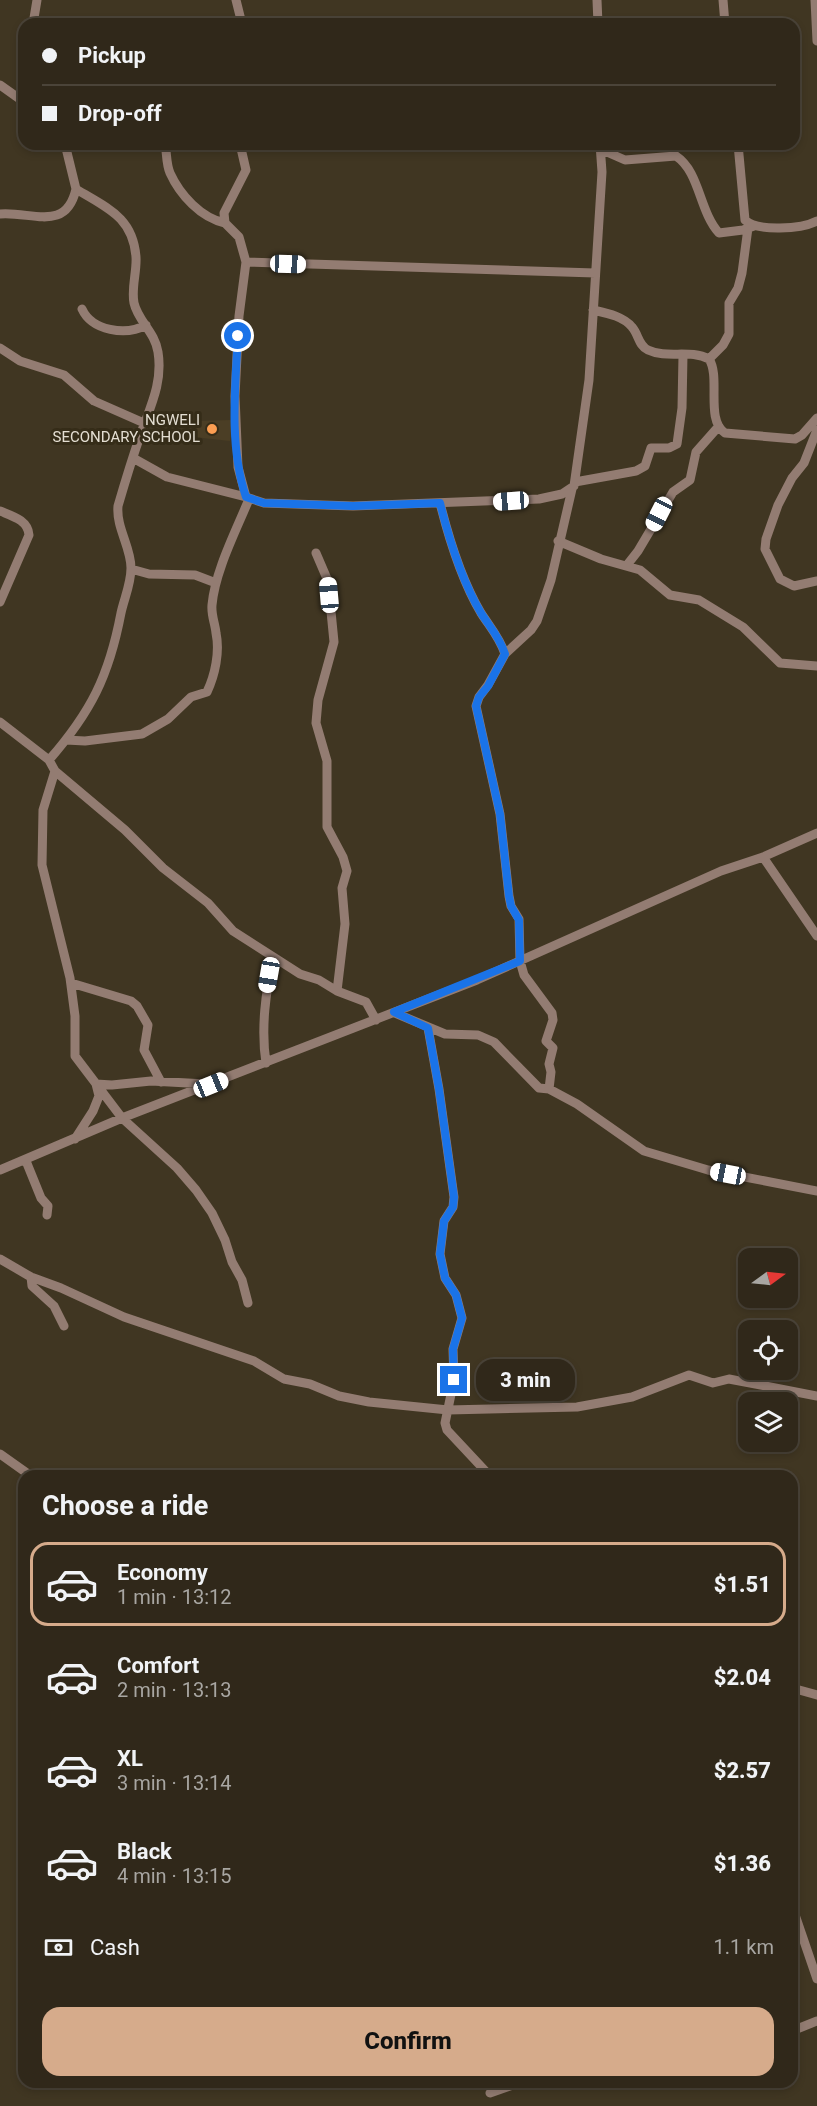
<!DOCTYPE html>
<html lang="en">
<head>
<meta charset="utf-8">
<style>
	:root { --surface:#30281a; --page:#3c3427; --text:#f1f3f6; --muted:#a8a6a2; --line:#4b4439; --accent:#d6ab8b }
	body { margin:0; font-family:Roboto,sans-serif; background:var(--page); color:var(--text); height:100vh; display:flex; flex-direction:column; font-size:22px; white-space:nowrap }
	* { box-sizing:border-box; margin:0 }
	p { font-size:20px; color:var(--muted) }
	.icon { flex:none; width:33px; height:33px; fill:none; stroke:currentColor; stroke-width:2; stroke-linecap:round; stroke-linejoin:round }
	.map { position:relative; flex:1; overflow:hidden }
	.sheet { position:absolute; left:18px; top:1470px; width:780px; height:618px; display:flex; flex-direction:column; background:var(--surface); border-radius:18px; box-shadow:0 3px 9px #0003,0 0 0 2px var(--line) }
	.sheet>* { flex:none }
	.hud { position:absolute; left:18px; top:18px; width:782px; height:132px; border-radius:18px; box-shadow:0 3px 9px #0003,0 0 0 2px var(--line); display:grid; align-content:center; height:132px; padding:0 24px; background:var(--surface) }
	.needle { width:39px; rotate:75deg }
	.fabs { position:absolute; left:738px; top:1248px; display:grid; gap:12px }
	.fabs a { display:grid; place-items:center; width:60px; height:60px; border-radius:12px; background:var(--surface); box-shadow:0 3px 9px #0003,0 0 0 2px var(--line); font-size:30px }
	.end { position:absolute; width:27px; height:27px; margin:-14px; border:8px solid #1a73e8; background:#fff; box-shadow:0 0 0 3px #fff }
	.from { border-radius:50% }
	.bubble { position:absolute; height:42px; border-radius:18px; background:var(--surface); box-shadow:0 3px 9px #0003,0 0 0 2px var(--line); font-size:20px; font-weight:800; line-height:42px; text-align:center }
	.car { position:absolute; width:18px; height:36px; margin:-18px -9px; border-radius:8px; box-shadow:0 0 4px 2px #0007; background:linear-gradient(#fff 24%,#345 0 40%,#fff 0 76%,#345 0 86%,#fff 0) }
	.hud b { display:flex; align-items:center; gap:21px; height:57px; font-size:22px }
	.hud b+b { border-top:2px solid var(--line) }
	.hud i { width:15px; height:15px; background:var(--text) }
	ul { padding:0; list-style:none }
	li { display:flex; align-items:center; gap:18px; height:84px; margin:0 12px 9px; padding:0 12px; border:3px solid transparent; border-radius:18px }
	li div { flex:1 }
	li b { display:block; font-size:22px }
	li em { font-style:normal; font-weight:800 }
	li.current { border-color:var(--accent) }
	li>.icon { width:54px; height:54px; stroke-width:1.5 }
	h2 { padding:0 24px; font-size:27px; line-height:72px }
	.pay { display:flex; align-items:center; gap:15px; height:66px; padding:0 24px; font-size:22px }
	.pay p { margin-inline-start:auto }
	.button { display:flex; gap:12px; margin-top:auto; padding:12px 24px }
	.button a { flex:1; height:69px; border-radius:18px; background:var(--accent); color:#111; font-size:24px; font-weight:800; line-height:69px; text-align:center }
	.map>svg:first-child { display:block }
	.built { fill:#4b3e25 }
	.lines { fill:none; stroke-linecap:round; stroke-linejoin:round }
	.minor { stroke:#937c72; stroke-width:9 }
	.route { stroke:#1a73e8; stroke-width:8 }
	.poi-dot { fill:#fc9e52; stroke:#352c18; stroke-width:2 }
	.labels { text-anchor:middle; stroke-width:6; stroke-linejoin:round; paint-order:stroke }
	.poi-label { font-size:15px; fill:#e4ded2; stroke:#352c18; text-anchor:end }
</style>
</head>
<body>
<div class="map">
<svg width="817" height="2106" viewBox="0 0 817 2106">
	<rect width="100%" height="100%" fill="#403622"/>
	<path class="built" d="M232,420L230,441L194,437V421Z"/>
	<g class="lines">
		<path class="minor" d="M236,0L242,24
			M597,0L598,24
			M723,0L725,24
			M815,0L817,41
			M33,24L37,0
			M0,85L24,102
			M165,144C167,153 166,164 170,173C180,195 201,218 225,223
			M240,144L246,170L224,213L225,223L239,237L246,262L239,316L235,396L238,467L246,497L264,503L353,506L539,499L562,494L574,486L589,380L602,172L600,144
			M738,144L745,220C757,232 802,229 817,221
			M600,149L625,160L676,156C700,172 699,211 719,233L743,230L754,226
			M0,214C31,211 66,233 76,189
			M246,262L595,273
			M82,309C92,331 126,336 146,325
			M593,310C606,313 623,316 632,327C639,335 638,345 648,350C667,359 690,349 709,359C721,377 705,420 725,433L795,439L802,435L817,418
			M0,348L20,361L64,375L94,401L144,423
			M709,359L723,345L729,334V303L738,288L742,273L748,228
			M817,430L804,463L792,478L778,505L766,539L765,549L780,579L794,586L817,581
			M133,458L167,477L246,497
			M575,482L636,471L645,466L651,448H669L677,444L682,408L683,355
			M440,503C449,539 462,581 481,613C490,627 500,638 505,654L488,685L479,697L476,706L500,814L509,896L511,906L519,919L520,961L524,975L552,1013L553,1020L546,1041L553,1048L549,1064L551,1072L549,1089
			M0,511C12,516 28,520 29,535L0,602
			M558,541L601,559L640,570L670,595L699,600L743,627L780,663L817,666
			M316,553L328,581L334,642L318,700L316,723L327,761V827L343,857L347,871L342,888L345,924L337,991
			M627,565L638,551L673,492L690,480L696,452L719,426
			M131,569L149,574L195,575L216,583
			M505,654L531,630L537,621L551,580L572,489
			M0,722L49,760L55,771L43,810L42,865L70,978L75,1016V1056L122,1118L177,1168L196,1190L212,1213L225,1240L232,1262L242,1280L248,1303
			M66,740L85,741L142,734L168,719L191,697L207,692C215,675 220,652 216,633C215,623 211,615 212,605C215,571 236,531 249,499
			M49,760C91,712 109,676 121,613C124,599 131,584 131,568C131,547 116,528 118,506C125,482 132,459 140,436C150,407 163,383 158,352C155,332 138,321 134,303C131,288 137,272 136,257C133,217 107,208 76,189L65,144
			M55,771L125,830L163,868L208,903L233,931L300,974L319,980L337,991L366,1002L376,1020
			M763,857L817,936
			M71,983L131,1001L137,1006L148,1025L144,1050L161,1082
			M395,1013L445,1034L478,1035L494,1042L539,1088L549,1089L577,1104L644,1151L708,1170L817,1191
			M428,1028L439,1089L454,1197L453,1207L444,1221L440,1254L445,1278L456,1295L462,1318L453,1349L454,1380L445,1423L447,1430L490,1476
			M266,1063C261,1030 265,991 274,959
			M75,1139L93,1111L99,1096L96,1084L112,1085L151,1081L206,1084
			M26,1161L41,1198L48,1206L47,1215
			M0,1170L122,1118L477,980L721,871L763,857L817,833
			M0,1259L31,1277L61,1288L124,1317L254,1361L284,1379L310,1384L339,1396L369,1402L448,1410L577,1407L632,1397L689,1375L713,1383L729,1379L817,1396
			M31,1277L32,1286L54,1306L64,1326
			M0,1454L31,1476
			M792,1688L817,1695
			M792,1906L817,1979
			M792,2031L817,2021
			M490,2093L521,2082"/>
	</g>
	<g class="lines">
		<path class="route" d="M238,336C235,388 229,447 246,497L264,503L353,506L440,503C449,539 462,581 481,613C490,627 500,638 505,654L488,686L479,697L476,706L500,814L509,896L511,906L519,920L520,961L394,1012L428,1028L439,1089L454,1197L453,1207L444,1221L440,1254L445,1278L456,1295L462,1318L453,1349L454,1380"/>
	</g>
	<circle class="poi-dot" cx="212" cy="429" r="6"/>
	<g class="labels">
		<g class="poi-label">
			<text x="200" y="425">NGWELI<tspan x="200" dy="17">SECONDARY SCHOOL</tspan></text>
		</g>
	</g>
</svg>
<div class="fabs">
<a><svg class="needle" viewBox="-14 -14 28 28"><path d="M0-13l5 13h-10z" fill="#e53935"/><path d="M0 13l5-13h-10z" fill="#a8a6a2"/></svg></a>
<a><svg class="icon" aria-label="locate" viewBox="0 0 24 24"><circle cx="12" cy="12" r="6"/><path d="M12 2v4M12 18v4M2 12h4M18 12h4"/></svg></a>
<a><svg class="icon" aria-label="layers" viewBox="0 0 24 24"><path d="M12 4l9 5-9 5-9-5zM3 14l9 5 9-5"/></svg></a>
</div>
<i class="end from" style="left:238px;top:336px"></i>
<i class="end" style="left:454px;top:1380px"></i>
<div class="bubble" style="left:476px;top:1359px;width:99px">3 min</div>
<i class="car" style="left:288px;top:264px;rotate:92deg"></i>
<i class="car" style="left:511px;top:501px;rotate:266deg"></i>
<i class="car" style="left:659px;top:514px;rotate:207deg"></i>
<i class="car" style="left:329px;top:595px;rotate:355deg"></i>
<i class="car" style="left:269px;top:975px;rotate:190deg"></i>
<i class="car" style="left:211px;top:1085px;rotate:68deg"></i>
<i class="car" style="left:728px;top:1174px;rotate:281deg"></i>
<div class="hud">
<b><i class="from"></i>Pickup</b>
<b><i></i>Drop-off</b>
</div>
<section class="sheet">
<h2>Choose a ride</h2>
<ul>
<li class="current"><svg class="icon" aria-label="car" viewBox="0 0 24 24"><path d="M5 17H2v-5l4-1 3-4h7l3 4 3 1v5h-3M9 17h6M6 11h13"/><circle cx="7" cy="17" r="2"/><circle cx="17" cy="17" r="2"/></svg><div><b>Economy</b><p>1 min · 13:12</p></div><em>$1.51</em></li>
<li><svg class="icon" aria-label="car" viewBox="0 0 24 24"><path d="M5 17H2v-5l4-1 3-4h7l3 4 3 1v5h-3M9 17h6M6 11h13"/><circle cx="7" cy="17" r="2"/><circle cx="17" cy="17" r="2"/></svg><div><b>Comfort</b><p>2 min · 13:13</p></div><em>$2.04</em></li>
<li><svg class="icon" aria-label="car" viewBox="0 0 24 24"><path d="M5 17H2v-5l4-1 3-4h7l3 4 3 1v5h-3M9 17h6M6 11h13"/><circle cx="7" cy="17" r="2"/><circle cx="17" cy="17" r="2"/></svg><div><b>XL</b><p>3 min · 13:14</p></div><em>$2.57</em></li>
<li><svg class="icon" aria-label="car" viewBox="0 0 24 24"><path d="M5 17H2v-5l4-1 3-4h7l3 4 3 1v5h-3M9 17h6M6 11h13"/><circle cx="7" cy="17" r="2"/><circle cx="17" cy="17" r="2"/></svg><div><b>Black</b><p>4 min · 13:15</p></div><em>$1.36</em></li>
</ul>
<div class="pay"><svg class="icon" aria-label="cash" viewBox="0 0 24 24"><path d="M3 7h18v10H3z"/><circle cx="12" cy="12" r="2"/></svg>Cash<p>1.1 km</p></div>
<div class="button"><a>Confirm</a></div>
</section>
</div>
</body>
</html>
